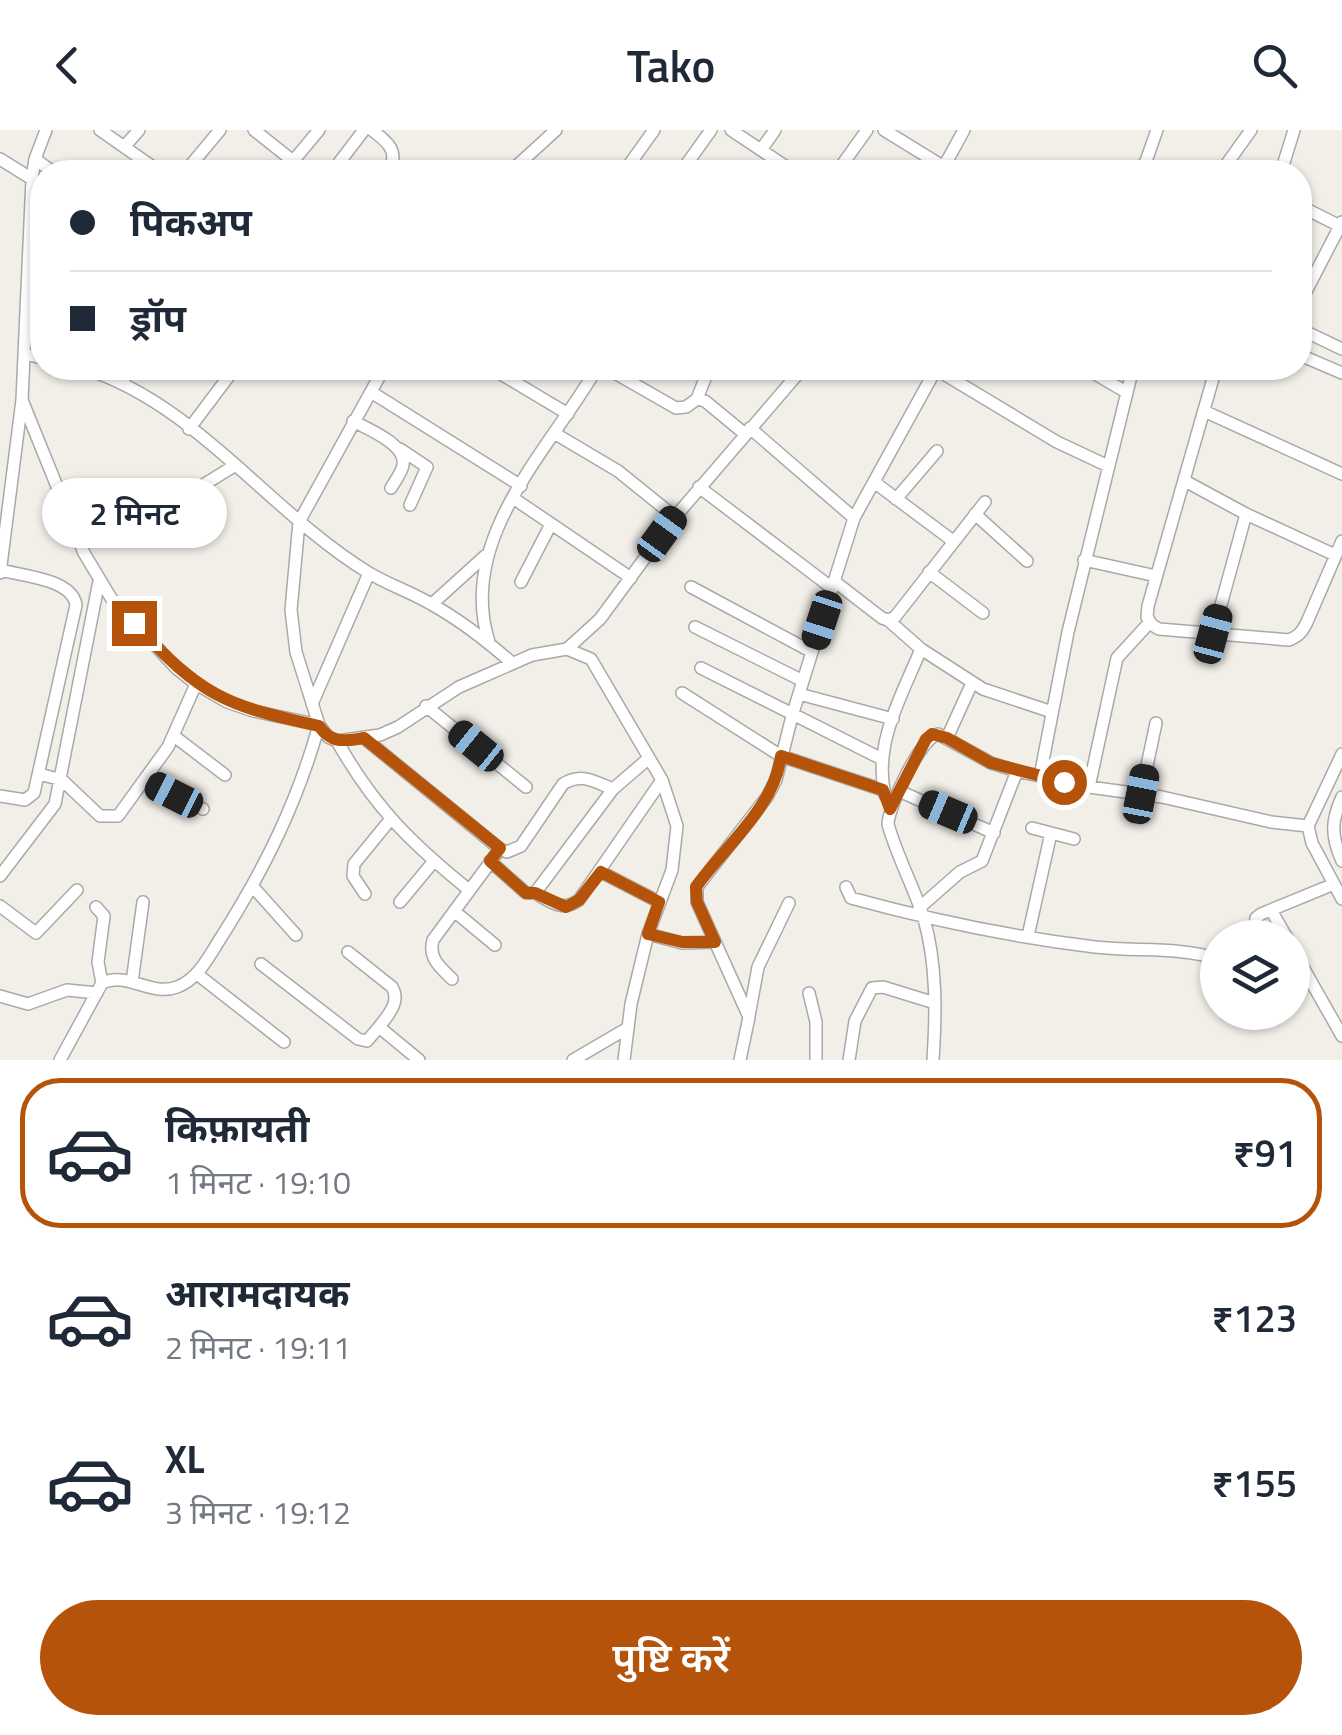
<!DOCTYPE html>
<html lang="hi">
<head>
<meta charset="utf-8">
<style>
	:root { --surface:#fff; --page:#f6f6f7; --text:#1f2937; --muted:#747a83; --line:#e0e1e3; --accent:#b45309 }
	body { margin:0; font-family:"Titillium Web","Noto Sans Devanagari",sans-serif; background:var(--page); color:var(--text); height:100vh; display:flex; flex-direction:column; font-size:38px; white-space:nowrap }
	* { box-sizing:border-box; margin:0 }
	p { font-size:32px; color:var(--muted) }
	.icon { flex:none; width:55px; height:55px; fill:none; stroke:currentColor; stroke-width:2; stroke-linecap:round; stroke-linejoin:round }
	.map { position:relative; height:930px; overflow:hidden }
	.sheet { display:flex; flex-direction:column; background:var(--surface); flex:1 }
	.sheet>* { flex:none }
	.guide { position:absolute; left:30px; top:30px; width:1282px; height:220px; border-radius:40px; box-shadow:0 2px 8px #0004; display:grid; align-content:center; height:220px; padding:0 40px; background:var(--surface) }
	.fabs { position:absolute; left:1200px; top:790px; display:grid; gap:20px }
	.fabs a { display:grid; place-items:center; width:110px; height:110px; border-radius:50%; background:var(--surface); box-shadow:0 2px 8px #0004; font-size:50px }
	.end { position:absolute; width:45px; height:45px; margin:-22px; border:12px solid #b45309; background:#fff; box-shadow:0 0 0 5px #fff }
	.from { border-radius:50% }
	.bubble { position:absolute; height:70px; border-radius:35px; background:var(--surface); box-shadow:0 2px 8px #0004; font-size:32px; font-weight:600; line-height:70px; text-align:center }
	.car { position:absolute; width:30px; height:60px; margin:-30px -15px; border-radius:12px; box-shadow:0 0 8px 2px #0007; background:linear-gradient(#222 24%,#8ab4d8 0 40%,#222 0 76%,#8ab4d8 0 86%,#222 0) }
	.guide b { display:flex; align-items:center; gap:35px; height:95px; font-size:38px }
	.guide b+b { border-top:2px solid var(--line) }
	.guide i { width:25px; height:25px; background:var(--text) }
	ul { padding:18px 0 0; list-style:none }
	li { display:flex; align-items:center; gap:30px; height:150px; margin:0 20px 15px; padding:0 20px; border:5px solid transparent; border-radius:40px }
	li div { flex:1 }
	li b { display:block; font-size:38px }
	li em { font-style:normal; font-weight:600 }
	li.selected { border-color:var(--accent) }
	li>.icon { width:90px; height:90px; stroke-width:1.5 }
	.action { display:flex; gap:20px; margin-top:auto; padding:20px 40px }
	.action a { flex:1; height:115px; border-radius:60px; background:var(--accent); color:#fff; font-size:40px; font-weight:600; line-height:115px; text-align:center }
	header { display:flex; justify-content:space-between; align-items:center; height:130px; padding:0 40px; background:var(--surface); font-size:45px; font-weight:600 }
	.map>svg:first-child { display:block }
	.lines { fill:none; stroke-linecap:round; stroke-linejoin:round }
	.minor-casing { stroke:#a9a9a9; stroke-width:14 }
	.minor { stroke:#fff; stroke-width:11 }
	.route { stroke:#b45309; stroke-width:12 }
</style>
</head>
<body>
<header><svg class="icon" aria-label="back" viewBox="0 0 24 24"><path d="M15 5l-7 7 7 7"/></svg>Tako<svg class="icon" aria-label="search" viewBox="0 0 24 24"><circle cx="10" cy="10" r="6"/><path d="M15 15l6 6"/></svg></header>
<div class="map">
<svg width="1342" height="930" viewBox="0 0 1342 930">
	<rect width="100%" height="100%" fill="#f2efe9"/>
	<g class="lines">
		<defs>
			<path id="minor" d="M100,0L160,42
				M254,0L293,31
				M372,0C388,12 401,23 387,42
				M731,0L794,42
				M884,0L944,37
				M124,17L139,0
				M761,20L775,0
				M0,29L32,49
				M35,29L53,42
				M942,40L964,0
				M185,42L220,0
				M284,42L319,0
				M332,42L364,0
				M510,42L556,0
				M624,42L654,0
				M681,42L711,0
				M837,42L867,0
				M1138,42L1146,31L1157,0
				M1221,42L1251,0
				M1281,42L1294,0
				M1300,76L1340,96
				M1300,173L1342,92
				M1300,199L1342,219
				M25,224L42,228
				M1300,225L1342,243
				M83,238C196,273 269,382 369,443C389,455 411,462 431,474C460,490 487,511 512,533
				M384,238L299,392L291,480L296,522L319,595L328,607L337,611L380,605L398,597L459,557L532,525L567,519L591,529L662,650L677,696L672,740L648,804L631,874L624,930
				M491,238L568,284
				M606,238L676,278L686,277L697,269L705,271L745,304
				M934,238L1057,312L1106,335
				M1085,238L1126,262
				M1216,238L1148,476L1147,487L1152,495L1159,499L1289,510C1299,506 1302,502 1307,492L1342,411
				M121,252L132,238
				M371,262L521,356
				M697,269L706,246L700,238
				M22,270L84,423L111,468L176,538L196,554L227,572L253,581L319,595C297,673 265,738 222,806C210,824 199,849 177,857C151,867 127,841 102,853L60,930
				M1204,281L1342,344
				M353,291C367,299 407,314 403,335C402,342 395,351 391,358
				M750,298L854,388
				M189,299L235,238
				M554,303L618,341L675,387
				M400,319L427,337L410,375
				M1185,351L1246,384L1335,425
				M874,352L953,411
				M699,357L832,458
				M513,368L631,448
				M896,369L937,321
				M975,384L1027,431
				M153,386L234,336
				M1084,430L1156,446
				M929,442L983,483
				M0,443L22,270L32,49L35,29L46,0
				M834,451L882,488L888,490L895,487L985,372
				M521,452L551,394
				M691,457L812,522
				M432,474L485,426
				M888,490L921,519L983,559L1052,582
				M695,497L803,551
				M1213,504L1246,384
				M489,512C456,409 550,319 597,238
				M567,519L600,489L675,387L803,238
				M701,538L882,629
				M682,563L781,626L883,660
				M799,564L893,589
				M312,574L369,443
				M426,576L526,657
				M174,606L225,645
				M364,608L500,719
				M947,608L972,553
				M337,611C374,677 411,713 469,760
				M39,644L62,650L100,686H118L168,617L196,554
				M1040,646L1068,502L1133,238
				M146,651L203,679
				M1089,657L1117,528L1150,492
				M899,661L994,703
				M1141,664L1156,593
				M885,665C873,614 902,565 921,519
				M0,666L25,670L34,663L76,475C72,449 23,446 1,440
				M1342,667C1331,691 1331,706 1342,731
				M1308,696L1312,713L1342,769
				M1032,698L1074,709
				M490,731L526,763H535L613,659L649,628
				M601,742L659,772
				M0,746L55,674L99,451
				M253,757L296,805
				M846,757L851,768C931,790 1012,807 1095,817C1137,822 1177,816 1218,829
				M535,763C551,772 562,782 579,770L662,650
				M365,764L353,746L354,734L390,690
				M400,772L434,731
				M0,776L36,803L77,760
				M96,777L104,786L98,832L102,853
				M919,778L960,742L982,731L1017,641
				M1271,780L1287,808
				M454,781L495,815
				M648,804L682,813L715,812
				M1028,806L1051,703
				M1254,808L1256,788L1261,784L1334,754
				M1292,818L1342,906
				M348,822L392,857C401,872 388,885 379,897L419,930
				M261,834L358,909L367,911L379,897
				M197,844L284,912
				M452,849C440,837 428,828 433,810L500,719L507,722L521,716L563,654C581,642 595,652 613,659
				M132,852L143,772
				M809,863L816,892V930
				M0,866L28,874L67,860L97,863
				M749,886L758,837L789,773
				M573,930L626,899
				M740,930L749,887L697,772V757L767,667L776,650L792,586L854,388L936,239
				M849,930L855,891L872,858L883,857L935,873
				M933,930C936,884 937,834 924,789C914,757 897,727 888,694C889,675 920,609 938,604L991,633L1017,641L1089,657L1162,667L1271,692L1308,696L1342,624"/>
		</defs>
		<use href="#minor" class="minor-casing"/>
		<use href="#minor" class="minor"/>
	</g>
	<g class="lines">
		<path class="route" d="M134,493C202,566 223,575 319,596C332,614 343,611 364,608L500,718L490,731L526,763H535L566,777L579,770L601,742L659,772L648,804L682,812H715L697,772L696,757C725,716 774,678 781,626L883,660L890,679L926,609L932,604L947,608L991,633L1064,652"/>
	</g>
</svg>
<div class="fabs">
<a><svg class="icon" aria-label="layers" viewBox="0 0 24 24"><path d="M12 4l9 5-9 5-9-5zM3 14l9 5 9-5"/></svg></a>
</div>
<i class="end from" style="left:1064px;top:652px"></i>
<i class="end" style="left:134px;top:493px"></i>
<div class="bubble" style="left:42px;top:348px;width:185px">2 मिनट</div>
<i class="car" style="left:662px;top:404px;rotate:36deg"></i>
<i class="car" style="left:822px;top:490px;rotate:198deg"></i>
<i class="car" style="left:1213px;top:504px;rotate:15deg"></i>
<i class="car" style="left:476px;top:616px;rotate:309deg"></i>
<i class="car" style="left:1141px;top:664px;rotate:11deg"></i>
<i class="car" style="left:174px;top:665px;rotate:297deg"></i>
<i class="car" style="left:948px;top:682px;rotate:293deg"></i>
<div class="guide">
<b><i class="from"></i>पिकअप</b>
<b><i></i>ड्रॉप</b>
</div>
</div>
<section class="sheet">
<ul>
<li class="selected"><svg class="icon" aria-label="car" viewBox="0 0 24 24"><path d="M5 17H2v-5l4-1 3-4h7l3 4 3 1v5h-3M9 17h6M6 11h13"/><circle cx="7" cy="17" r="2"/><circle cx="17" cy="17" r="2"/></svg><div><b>किफ़ायती</b><p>1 मिनट · 19:10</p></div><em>₹91</em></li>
<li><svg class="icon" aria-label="car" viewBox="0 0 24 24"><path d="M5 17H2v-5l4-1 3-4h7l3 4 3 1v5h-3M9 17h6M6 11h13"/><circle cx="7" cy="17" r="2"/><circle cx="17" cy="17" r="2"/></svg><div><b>आरामदायक</b><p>2 मिनट · 19:11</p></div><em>₹123</em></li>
<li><svg class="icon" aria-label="car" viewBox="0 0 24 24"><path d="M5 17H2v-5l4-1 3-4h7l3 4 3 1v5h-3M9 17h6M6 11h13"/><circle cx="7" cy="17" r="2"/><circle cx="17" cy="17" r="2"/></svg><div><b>XL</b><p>3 मिनट · 19:12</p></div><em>₹155</em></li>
</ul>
<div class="action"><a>पुष्टि करें</a></div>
</section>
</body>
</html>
